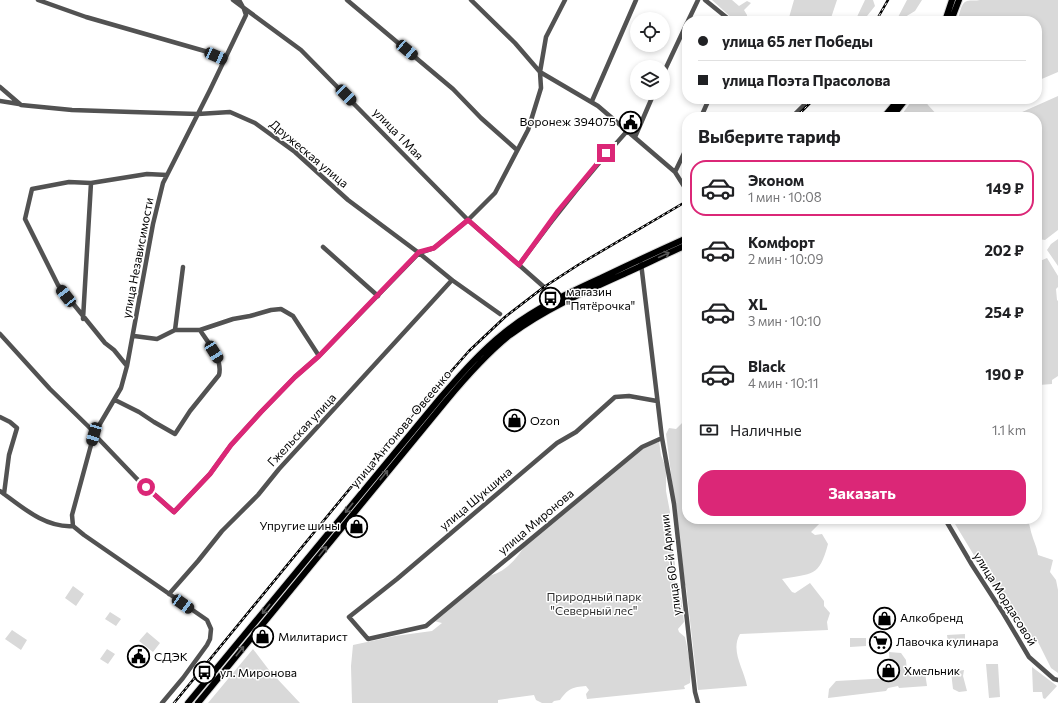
<!DOCTYPE html>
<html lang="ru">
<head>
<meta charset="utf-8">
<style>
	:root { --surface:#fff; --page:#f6f6f6; --text:#202124; --muted:#757577; --line:#e0e0e0; --accent:#db2777 }
	body { margin:0; font-family:Commissioner,sans-serif; background:var(--page); color:var(--text); height:100vh; display:flex; flex-direction:column; font-size:15px; white-space:nowrap }
	* { box-sizing:border-box; margin:0 }
	p { font-size:13px; color:var(--muted) }
	.icon { flex:none; width:22px; height:22px; fill:none; stroke:currentColor; stroke-width:2; stroke-linecap:round; stroke-linejoin:round }
	.map { position:relative; flex:1; overflow:hidden }
	.panel { position:absolute; left:682px; top:112px; width:360px; height:412px; display:flex; flex-direction:column; background:var(--surface); border-radius:16px; box-shadow:0 2px 6px #0003 }
	.panel>* { flex:none }
	.hud { position:absolute; left:682px; top:16px; width:360px; height:88px; border-radius:16px; box-shadow:0 2px 6px #0003; display:grid; align-content:center; height:88px; padding:0 16px; background:var(--surface) }
	.buttons { position:absolute; left:630px; top:12px; display:grid; gap:8px }
	.buttons a { display:grid; place-items:center; width:40px; height:40px; border-radius:50%; background:var(--surface); box-shadow:0 2px 6px #0003; font-size:20px }
	.end { position:absolute; width:18px; height:18px; margin:-9px; border:5px solid #db2777; background:#fff; box-shadow:0 0 0 2px #fff }
	.from { border-radius:50% }
	.car { position:absolute; width:12px; height:24px; margin:-12px -6px; border-radius:5px; box-shadow:0 0 3px 1px #0007; background:linear-gradient(#222 24%,#8ab4d8 0 40%,#222 0 76%,#8ab4d8 0 86%,#222 0) }
	.hud b { display:flex; align-items:center; gap:14px; height:38px; font-size:15px }
	.hud b+b { border-top:1px solid var(--line) }
	.hud i { width:10px; height:10px; background:var(--text) }
	ul { padding:0; list-style:none }
	li { display:flex; align-items:center; gap:12px; height:56px; margin:0 8px 6px; padding:0 8px; border:2px solid transparent; border-radius:16px }
	li div { flex:1 }
	li b { display:block; font-size:15px }
	li em { font-style:normal; font-weight:700 }
	li.selected { border-color:var(--accent) }
	li>.icon { width:36px; height:36px; stroke-width:1.5 }
	h2 { padding:0 16px; font-size:18px; line-height:48px }
	.pay { display:flex; align-items:center; gap:10px; height:44px; padding:0 16px; font-size:15px }
	.pay p { margin-inline-start:auto }
	.primary-button { display:flex; gap:8px; margin-top:auto; padding:8px 16px }
	.primary-button a { flex:1; height:46px; border-radius:16px; background:var(--accent); color:#fff; font-size:16px; font-weight:700; line-height:46px; text-align:center }
	.map>svg:first-child { display:block }
	.green { fill:#d9d9d9 }
	.lines { fill:none; stroke-linecap:round; stroke-linejoin:round }
	.highway-casing { stroke:#dbdbdb; stroke-width:8 }
	.minor { stroke:#525252; stroke-width:4.5 }
	.highway { stroke:#000; stroke-width:6 }
	.rail-casing { stroke:#000; stroke-width:2.5 }
	.rail { stroke:#fff; stroke-width:1; stroke-dasharray:3; stroke-linecap:butt }
	.oneway { stroke:#595959 }
	.route { stroke:#db2777; stroke-width:5 }
	.labels { text-anchor:middle; stroke-width:3; stroke-linejoin:round; paint-order:stroke }
	.poi-label { font-size:12px; fill:#000; stroke:#fff; text-anchor:start }
	.street-label { font-size:12px; fill:#000; stroke:#fff }
	.park-label { font-size:12px; fill:#303030; stroke:#fff }
</style>
</head>
<body>
<div class="map">
<svg width="1058" height="703" viewBox="0 0 1058 703">
	<rect width="100%" height="100%" fill="#fff"/>
	<path class="green" d="M712,0H732L739,6L747,1L751,3L744,10L747,15V21H735Z
		M794,0H837L830,21H788Z
		M865,0H873L875,6L863,21H855Z
		M907,0H922L915,11L905,17L902,21H899L897,19Z
		M980,0H1058V72L1037,81V21H958C959,15 961,2 967,1C971,0 976,1 980,0Z
		M1058,96V230L1045,240L1038,239L1037,238V117H1011Z
		M913,99H924L928,105L939,117H900Z
		M1058,239V266L1047,250L1051,244Z
		M1037,255L1040,261L1047,258L1058,276V287L1056,289L1057,300L1058,301V376L1052,380V384L1039,385L1037,377Z
		M687,418V519H824L811,532L815,535L822,534L828,544C819,578 812,573 782,579L792,592L795,593L810,583L824,601V606L830,613L827,622L828,630L740,634C730,651 744,669 747,686L698,690L686,586L685,585L666,434L669,428L676,429Z
		M655,441L657,443L659,441L661,455L666,468V491L670,512L669,532L675,564V581L679,593H675V599L681,597L684,622L678,629L679,632L685,637C688,652 692,668 690,683L684,686L685,689L587,699L586,694L589,690L586,686C572,687 568,689 560,700L554,701L552,703H542L536,700L534,695L498,700V703H352L351,666L353,645L395,636L432,631L442,623L434,621L487,576C504,574 518,558 526,543L642,447Z
		M952,519H1027C1030,524 1030,529 1032,535C1034,542 1037,547 1038,555L1053,560L1050,572L1056,580L1058,590V673L1051,668L1037,640L1028,638L1018,628Z
		M73,586L84,594L76,606L65,598Z
		M110,612L121,619L116,626L105,619Z
		M12,630L27,640L21,650L5,639Z
		M147,632L160,643L153,652L139,641Z
		M965,634V642L948,643L947,635Z
		M850,638H866V646L850,647Z
		M107,649L115,654L108,664L100,659Z
		M253,649L269,670L300,703H208Z
		M889,652L901,653L906,660L907,672H914L915,674L925,673L927,686L899,688L898,686L888,688L886,691L828,698L829,689L836,681L891,678Z
		M986,664H998L1000,697L989,698Z
		M1032,667L1057,686L1045,699L1043,698L1042,692H1033Z
		M964,670L963,676L967,691L959,692L953,689L951,672Z"/>
	<g class="lines">
		<defs>
			<path id="highway" d="M945,21L952,0
				M951,21L959,0
				M884,117L899,99
				M892,117L906,99
				M188,703L441,397C461,374 481,351 505,332C534,309 568,293 601,278C630,264 658,251 687,238
				M198,703L446,401C466,377 486,354 510,335C545,309 586,291 626,273C646,264 666,254 687,245"/>
		</defs>
		<use href="#highway" class="highway-casing"/>
		<path class="minor" d="M38,0L86,17L208,52L225,59
			M233,0L301,50L468,220L544,287
			M347,0L453,89L481,118L517,150
			M471,0L515,43L540,72L598,106L675,172L687,191
			M705,0L731,21
			M688,21L698,0
			M663,74L687,23
			M0,87L21,105L72,110L132,112L198,114L230,112L255,123L295,152L348,200L419,253L452,280L500,314
			M0,101L19,104
			M592,101L636,0
			M701,117L709,99
			M792,117L804,105
			M635,137L654,93
			M675,172L687,147
			M323,247L378,296
			M641,263L662,438L674,504L695,692L698,703
			M519,265C553,218 589,173 628,130
			M83,319L91,183
			M175,330L183,267
			M200,330L233,319L250,316L271,310L281,309L293,316L319,356
			M0,334L50,389L92,430L94,434L137,479L174,512L210,474L231,445L261,412L295,377L319,356L419,253L434,248L468,220L495,193L528,130L541,88L540,72L546,37L565,0
			M127,366L114,350L105,343L58,285L25,219L32,189L69,182L91,183L147,174L167,175
			M115,400L139,412L154,422L175,434L190,411L219,375C223,359 208,343 200,330H175L157,339L134,336
			M657,401L629,396L615,397L576,432L557,443L397,579L349,617L368,639L426,626L642,447L662,438
			M0,417L10,422L17,428L9,455L4,494
			M0,491C22,507 45,528 73,526
			M945,519L972,565L1003,613L1029,657L1054,679L1058,680
			M169,594L198,561L222,531L258,495L279,469L452,280
			M162,703L183,678L207,645L210,639L211,629L207,620L84,535L73,526L72,515L94,434L121,388L127,366L153,224L163,183L210,90L246,15L244,9L239,0"/>
		<use href="#highway" class="highway"/>
		<defs>
			<path id="rail" d="M876,21L888,0
				M796,117L814,99
				M174,703L380,452L469,351L505,317L544,287L578,265L687,201"/>
		</defs>
		<use href="#rail" class="rail-casing"/>
		<use href="#rail" class="rail"/>
	</g>
	<defs><path id="oneway-shaft" d="M-6 0H5M1.5-3L5.5 0L1.5 3" fill="none" stroke-width="1.6" stroke-linecap="round" stroke-linejoin="round"/></defs>
	<g class="oneway">
		<use href="#oneway-shaft" transform="translate(664 255) rotate(-25)"/>
		<use href="#oneway-shaft" transform="translate(384 475) rotate(-51)"/>
		<use href="#oneway-shaft" transform="translate(349 508) rotate(129)"/>
		<use href="#oneway-shaft" transform="translate(323 551) rotate(-51)"/>
		<use href="#oneway-shaft" transform="translate(266 609) rotate(129)"/>
		<use href="#oneway-shaft" transform="translate(240 651) rotate(-51)"/>
	</g>
	<g class="lines">
		<path class="route" d="M146,487L174,512L210,474L231,445L261,412L295,377L319,356L419,252L434,248L468,220L519,265L558,211L606,153"/>
	</g>
	<defs>
		<symbol id="civic-ring" viewBox="-11 -11 22 22"><circle r="9.5" fill="#fff" stroke="#000" stroke-width="1.5"/><path d="M-.6-6.5H3V-4.5H.6V-3L4-1V1h2V6H-6V1h2V-1L-.6-3ZM-1.2 2.5V6h2.4V2.5Z" fill="#000"/></symbol>
		<symbol id="bus-ring" viewBox="-11 -11 22 22"><circle r="9.5" fill="#fff" stroke="#000" stroke-width="1.5"/><path d="M-5-6H5V4H4V6H2V4H-2V6H-4V4H-5ZM-3.5-4V0h7V-4ZM-3.5 1.2v1.5H-2V1.2ZM2 1.2v1.5H3.5V1.2Z" fill="#000"/></symbol>
		<symbol id="shop-ring" viewBox="-11 -11 22 22"><circle r="9.5" fill="#fff" stroke="#000" stroke-width="1.5"/><path d="M-5-2.5h2.3a2.7 3.5 0 0 1 5.4 0H5L5.5 6h-11ZM-1.5-2.5h3a1.5 2.3 0 0 0-3 0Z" fill="#000"/></symbol>
		<symbol id="supermarket-ring" viewBox="-11 -11 22 22"><circle r="9.5" fill="#fff" stroke="#000" stroke-width="1.5"/><path d="M-6-5.5h2.5l.6 2H6L4.5 2H-2.5L-4.4-4H-6ZM-1.5 3.2a1.3 1.3 0 1 0 .1 0ZM3 3.2a1.3 1.3 0 1 0 .1 0Z" fill="#000"/></symbol>
	</defs>
	<g fill-rule="evenodd">
		<use href="#civic-ring" x="618" y="110" width="25" height="25"/>
		<use href="#bus-ring" x="538" y="286" width="25" height="25"/>
		<use href="#shop-ring" x="502" y="408" width="25" height="25"/>
		<use href="#shop-ring" x="344" y="514" width="25" height="25"/>
		<use href="#shop-ring" x="872" y="606" width="25" height="25"/>
		<use href="#shop-ring" x="250" y="624" width="25" height="25"/>
		<use href="#supermarket-ring" x="868" y="630" width="25" height="25"/>
		<use href="#civic-ring" x="126" y="644" width="25" height="25"/>
		<use href="#shop-ring" x="876" y="658" width="25" height="25"/>
		<use href="#bus-ring" x="192" y="660" width="25" height="25"/>
	</g>
	<g class="labels">
		<g class="poi-label">
			<text x="616" y="126" text-anchor="end">Воронеж 394075</text>
			<text x="566" y="296">магазин<tspan x="566" dy="14">"Пятёрочка"</tspan></text>
			<text x="530" y="425">Ozon</text>
			<text x="340" y="530" text-anchor="end">Упругие шины</text>
			<text x="900" y="622">Алкобренд</text>
			<text x="278" y="641">Милитарист</text>
			<text x="896" y="646">Лавочка кулинара</text>
			<text x="154" y="661">СДЭК</text>
			<text x="904" y="675">Хмельник</text>
			<text x="220" y="677">ул. Миронова</text>
		</g>
		<g class="street-label">
			<text transform="translate(398 134) rotate(46)" y="4">улица 1 Мая</text>
			<text transform="translate(309 154) rotate(40)" y="4">Дружеская улица</text>
			<text transform="translate(138 258) rotate(-79)" y="4">улица Независимости</text>
			<text transform="translate(401 429) rotate(-50)" y="4">улица Антонова-Овсеенко</text>
			<text transform="translate(302 430) rotate(-47)" y="4">Гжельская улица</text>
			<text transform="translate(476 499) rotate(-40)" y="4">улица Шукшина</text>
			<text transform="translate(536 522) rotate(-40)" y="4">улица Миронова</text>
			<text transform="translate(671 565) rotate(-97)" y="4">улица 60-й Армии</text>
			<text transform="translate(1005 599) rotate(58)" y="4">улица Мордасовой</text>
		</g>
		<g class="park-label">
			<text x="594" y="601">Природный парк<tspan x="594" dy="14">"Северный лес"</tspan></text>
		</g>
	</g>
</svg>
<div class="buttons">
<a><svg class="icon" aria-label="locate" viewBox="0 0 24 24"><circle cx="12" cy="12" r="6"/><path d="M12 2v4M12 18v4M2 12h4M18 12h4"/></svg></a>
<a><svg class="icon" aria-label="layers" viewBox="0 0 24 24"><path d="M12 4l9 5-9 5-9-5zM3 14l9 5 9-5"/></svg></a>
</div>
<i class="end from" style="left:146px;top:487px"></i>
<i class="end" style="left:606px;top:153px"></i>
<i class="car" style="left:407px;top:50px;rotate:130deg"></i>
<i class="car" style="left:216px;top:56px;rotate:114deg"></i>
<i class="car" style="left:346px;top:95px;rotate:136deg"></i>
<i class="car" style="left:66px;top:296px;rotate:322deg"></i>
<i class="car" style="left:214px;top:352px;rotate:148deg"></i>
<i class="car" style="left:94px;top:434px;rotate:196deg"></i>
<i class="car" style="left:183px;top:604px;rotate:125deg"></i>
<div class="hud">
<b><i class="from"></i>улица 65 лет Победы</b>
<b><i></i>улица Поэта Прасолова</b>
</div>
<section class="panel">
<h2>Выберите тариф</h2>
<ul>
<li class="selected"><svg class="icon" aria-label="car" viewBox="0 0 24 24"><path d="M5 17H2v-5l4-1 3-4h7l3 4 3 1v5h-3M9 17h6M6 11h13"/><circle cx="7" cy="17" r="2"/><circle cx="17" cy="17" r="2"/></svg><div><b>Эконом</b><p>1 мин · 10:08</p></div><em>149 ₽</em></li>
<li><svg class="icon" aria-label="car" viewBox="0 0 24 24"><path d="M5 17H2v-5l4-1 3-4h7l3 4 3 1v5h-3M9 17h6M6 11h13"/><circle cx="7" cy="17" r="2"/><circle cx="17" cy="17" r="2"/></svg><div><b>Комфорт</b><p>2 мин · 10:09</p></div><em>202 ₽</em></li>
<li><svg class="icon" aria-label="car" viewBox="0 0 24 24"><path d="M5 17H2v-5l4-1 3-4h7l3 4 3 1v5h-3M9 17h6M6 11h13"/><circle cx="7" cy="17" r="2"/><circle cx="17" cy="17" r="2"/></svg><div><b>XL</b><p>3 мин · 10:10</p></div><em>254 ₽</em></li>
<li><svg class="icon" aria-label="car" viewBox="0 0 24 24"><path d="M5 17H2v-5l4-1 3-4h7l3 4 3 1v5h-3M9 17h6M6 11h13"/><circle cx="7" cy="17" r="2"/><circle cx="17" cy="17" r="2"/></svg><div><b>Black</b><p>4 мин · 10:11</p></div><em>190 ₽</em></li>
</ul>
<div class="pay"><svg class="icon" aria-label="cash" viewBox="0 0 24 24"><path d="M3 7h18v10H3z"/><circle cx="12" cy="12" r="2"/></svg>Наличные<p>1.1 km</p></div>
<div class="primary-button"><a>Заказать</a></div>
</section>
</div>
</body>
</html>
